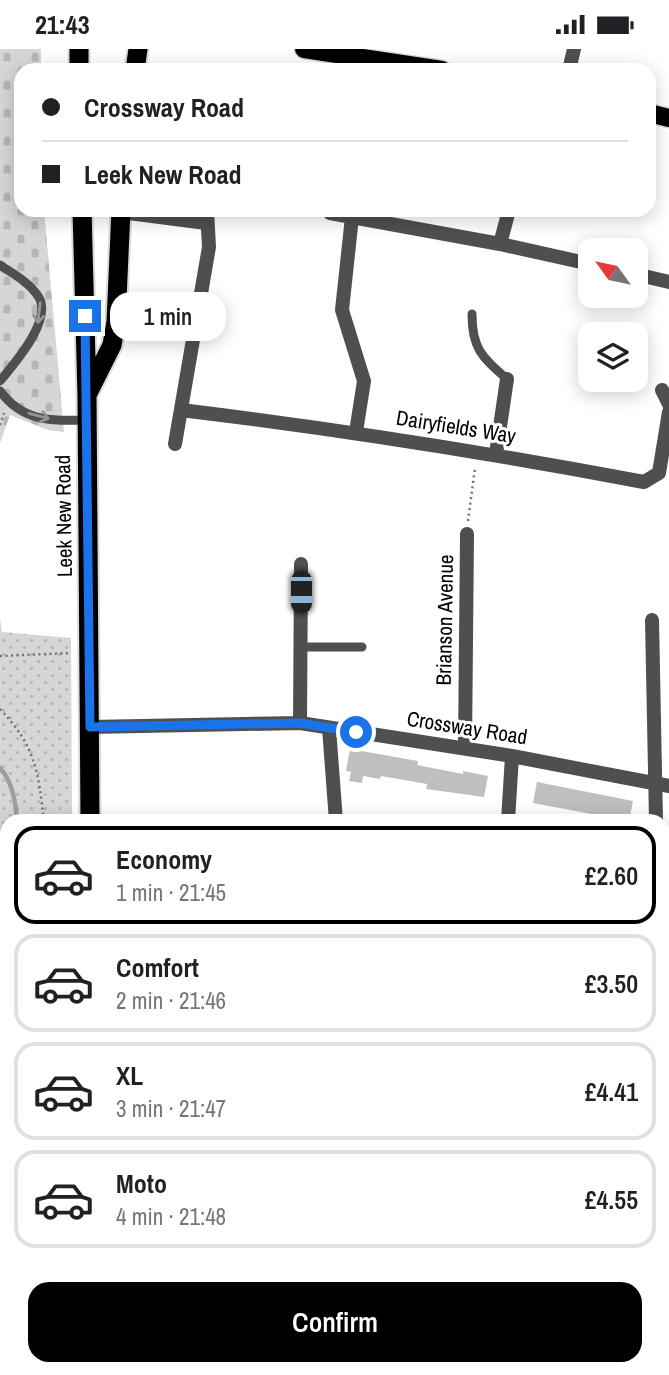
<!DOCTYPE html>
<html lang="en">
<head>
<meta charset="utf-8">
<style>
	:root { --surface:#fff; --page:#f6f6f6; --text:#202124; --muted:#757577; --line:#e0e0e0; --accent:#000 }
	body { margin:0; font-family:"Archivo Narrow",sans-serif; background:var(--page); color:var(--text); height:100vh; display:flex; flex-direction:column; font-size:26px; white-space:nowrap }
	* { box-sizing:border-box; margin:0 }
	p { font-size:23px; color:var(--muted) }
	.icon { flex:none; width:38px; height:38px; fill:none; stroke:currentColor; stroke-width:2; stroke-linecap:round; stroke-linejoin:round }
	.map { position:relative; flex:1; overflow:hidden }
	.drawer { position:absolute; left:0px; top:765px; width:670px; height:562px; display:flex; flex-direction:column; background:var(--surface); border-radius:21px 21px 0 0; box-shadow:0 4px 18px #0003 }
	.drawer>* { flex:none }
	.banner { position:absolute; left:14px; top:14px; width:642px; height:154px; border-radius:21px; box-shadow:0 4px 18px #0003; display:grid; align-content:center; height:154px; padding:0 28px; background:var(--surface) }
	.needle { width:46px; rotate:303deg }
	.fabs { position:absolute; left:578px; top:189px; display:grid; gap:14px }
	.fabs a { display:grid; place-items:center; width:70px; height:70px; border-radius:14px; background:var(--surface); box-shadow:0 4px 18px #0003; font-size:35px }
	.end { position:absolute; width:32px; height:32px; margin:-16px; border:9px solid #1a73e8; background:#fff; box-shadow:0 0 0 4px #fff }
	.from { border-radius:50% }
	.bubble { position:absolute; height:49px; border-radius:21px; background:var(--surface); box-shadow:0 4px 18px #0003; font-size:23px; font-weight:600; line-height:49px; text-align:center }
	.car { position:absolute; width:21px; height:42px; margin:-21px -10px; border-radius:9px; box-shadow:0 0 5px 2px #0007; background:linear-gradient(#222 24%,#8ab4d8 0 40%,#222 0 76%,#8ab4d8 0 86%,#222 0) }
	.banner b { display:flex; align-items:center; gap:24px; height:66px; font-size:26px }
	.banner b+b { border-top:2px solid var(--line) }
	.banner i { width:18px; height:18px; background:var(--text) }
	ul { padding:12px 0 0; list-style:none }
	li { display:flex; align-items:center; gap:21px; height:98px; margin:0 14px 10px; padding:0 14px; border:4px solid var(--line); border-radius:21px }
	li div { flex:1 }
	li b { display:block; font-size:26px }
	li em { font-style:normal; font-weight:600 }
	li.selected { border-color:var(--accent) }
	li>.icon { width:63px; height:63px; stroke-width:1.5 }
	.primary-button { display:flex; gap:14px; margin-top:auto; padding:14px 28px }
	.primary-button a { flex:1; height:80px; border-radius:21px; background:var(--accent); color:#fff; font-size:28px; font-weight:600; line-height:80px; text-align:center }
	.status { display:flex; justify-content:space-between; align-items:center; height:49px; padding:0 35px; background:var(--surface); direction:ltr }
	.status svg { height:19px; fill:currentColor }
	.map>svg:first-child { display:block }
	.cemetery { fill:url(#cemetery-stones) }
	.park { fill:url(#park-dots) }
	.lines { fill:none; stroke-linecap:round; stroke-linejoin:round }
	.stream { stroke:#9d9d9d; stroke-width:4.5 }
	.building { fill:#bfbfbf }
	.primary-casing { stroke:#dbdbdb; stroke-width:21 }
	.trunk-casing { stroke:#dbdbdb; stroke-width:23 }
	.path { stroke:#717171; stroke-width:2.5; stroke-dasharray:2 3.5; stroke-linecap:butt }
	.service { stroke:#4f4f4f; stroke-width:9 }
	.minor { stroke:#4f4f4f; stroke-width:14 }
	.primary { stroke:#000; stroke-width:18 }
	.trunk { stroke:#000; stroke-width:19 }
	.oneway { stroke:#959595 }
	.route { stroke:#1a73e8; stroke-width:9 }
	.labels { text-anchor:middle; stroke-width:6; stroke-linejoin:round; paint-order:stroke }
	.street-label { font-size:21px; fill:#000; stroke:#fff }
</style>
</head>
<body>
<div class="status"><b>21:43</b><svg viewBox="0 0 49 12"><path d="M0 12V9h3v3zM5 12V6h3v6zM10 12V3h3v9zM15 12V0h3v12zM26 1h20v11H26zM47 4h2v5h-2z"/></svg></div>
<div class="map">
<svg width="669" height="1326" viewBox="0 0 669 1326">
	<defs>
		<pattern id="cemetery-stones" width="16" height="16" patternUnits="userSpaceOnUse" patternTransform="scale(1.75)"><rect width="16" height="16" fill="#d6d6d6"/><path d="M2 7V4a2 2 0 0 1 4 0v3zM10 15v-3a2 2 0 0 1 4 0v3z" fill="#b6b6b6"/></pattern>
		<pattern id="park-dots" width="8" height="8" patternUnits="userSpaceOnUse" patternTransform="scale(1.75)"><rect width="8" height="8" fill="#d6d6d6"/><path d="M2 2h.1M6 6h.1" fill="none" stroke="#b6b6b6" stroke-width="1.8" stroke-linecap="round"/></pattern>
	</defs>
	<rect width="100%" height="100%" fill="#fff"/>
	<path class="cemetery" d="M0,0H41V21H21V161H44L64,383L48,381L10,366L0,394Z"/>
	<path class="park" d="M0,569L2,583L71,589L72,772H7V1214L0,1215Z"/>
	<g class="lines">
		<path class="stream" d="M0,719C13,733 16,754 17,772
			M0,978L2,982"/>
	</g>
	<path class="building" d="M350,700L418,712L417,716L463,725V722L488,727L484,748L426,740L427,735L381,727L380,730L363,727L362,734L349,732L351,723L346,722Z
		M537,733L633,752L629,772L533,754Z"/>
	<g class="lines">
		<defs>
			<path id="primary" d="M304,0L442,21
				M649,64L669,69"/>
			<path id="trunk" d="M79,0V21
				M135,21L138,0
				M82,161L87,347L90,772
				M87,346L112,296L116,273L121,161
				M92,1320L93,1326"/>
		</defs>
		<use href="#primary" class="primary-casing"/>
		<use href="#trunk" class="trunk-casing"/>
		<path class="path" d="M0,376L4,364
			M468,472L475,419
			M0,607L71,604
			M0,660C36,698 38,722 44,772
			M0,1099L7,1086"/>
		<path class="service" d="M0,216C13,225 29,233 38,247C54,270 14,315 0,332
			M472,265C472,300 482,308 507,330
			M0,342C23,373 51,372 86,371
			M301,598H362
			M34,1320V1326"/>
		<path class="minor" d="M569,21L574,0
			M121,163L206,174
			M330,164L500,195L590,215
			M352,168L342,261L364,332L356,383
			M500,195L509,161
			M635,225L669,233
			M662,341L669,355
			M181,361C337,380 490,404 644,433L659,424L669,363
			M175,395L209,198L207,161
			M496,405L507,330
			M652,571L656,772
			M300,674L301,515
			M90,678L300,674L512,707L669,737
			M329,679L336,772
			M465,699L467,485
			M508,772L512,707
			M663,910L669,1000
			M663,1012L669,1011
			M0,1226H7"/>
		<use href="#primary" class="primary"/>
		<use href="#trunk" class="trunk"/>
	</g>
	<defs><path id="oneway-shaft" d="M-6 0H5M1.5-3L5.5 0L1.5 3" fill="none" stroke-width="1.6" stroke-linecap="round" stroke-linejoin="round" transform="scale(1.75)"/></defs>
	<g class="oneway">
		<use href="#oneway-shaft" transform="translate(39 264) rotate(97)"/>
		<use href="#oneway-shaft" transform="translate(39 367) rotate(15)"/>
	</g>
	<g class="lines">
		<path class="route" d="M85,267L90,678L300,674L356,683"/>
	</g>
	<g class="labels">
		<g class="street-label">
			<text transform="translate(456 378) rotate(9)" y="7">Dairyfields Way</text>
			<text transform="translate(64 467) rotate(-91)" y="7">Leek New Road</text>
			<text transform="translate(445 571) rotate(-89)" y="7">Brianson Avenue</text>
			<text transform="translate(467 679) rotate(9)" y="7">Crossway Road</text>
		</g>
	</g>
</svg>
<div class="fabs">
<a><svg class="needle" viewBox="-14 -14 28 28"><path d="M0-13l5 13h-10z" fill="#e53935"/><path d="M0 13l5-13h-10z" fill="#757577"/></svg></a>
<a><svg class="icon" aria-label="layers" viewBox="0 0 24 24"><path d="M12 4l9 5-9 5-9-5zM3 14l9 5 9-5"/></svg></a>
</div>
<i class="end from" style="left:356px;top:683px"></i>
<i class="end" style="left:85px;top:267px"></i>
<div class="bubble" style="left:110px;top:243px;width:116px">1 min</div>
<i class="car" style="left:301px;top:543px;rotate:180deg"></i>
<div class="banner">
<b><i class="from"></i>Crossway Road</b>
<b><i></i>Leek New Road</b>
</div>
<section class="drawer">
<ul>
<li class="selected"><svg class="icon" aria-label="car" viewBox="0 0 24 24"><path d="M5 17H2v-5l4-1 3-4h7l3 4 3 1v5h-3M9 17h6M6 11h13"/><circle cx="7" cy="17" r="2"/><circle cx="17" cy="17" r="2"/></svg><div><b>Economy</b><p>1 min · 21:45</p></div><em>£2.60</em></li>
<li><svg class="icon" aria-label="car" viewBox="0 0 24 24"><path d="M5 17H2v-5l4-1 3-4h7l3 4 3 1v5h-3M9 17h6M6 11h13"/><circle cx="7" cy="17" r="2"/><circle cx="17" cy="17" r="2"/></svg><div><b>Comfort</b><p>2 min · 21:46</p></div><em>£3.50</em></li>
<li><svg class="icon" aria-label="car" viewBox="0 0 24 24"><path d="M5 17H2v-5l4-1 3-4h7l3 4 3 1v5h-3M9 17h6M6 11h13"/><circle cx="7" cy="17" r="2"/><circle cx="17" cy="17" r="2"/></svg><div><b>XL</b><p>3 min · 21:47</p></div><em>£4.41</em></li>
<li><svg class="icon" aria-label="car" viewBox="0 0 24 24"><path d="M5 17H2v-5l4-1 3-4h7l3 4 3 1v5h-3M9 17h6M6 11h13"/><circle cx="7" cy="17" r="2"/><circle cx="17" cy="17" r="2"/></svg><div><b>Moto</b><p>4 min · 21:48</p></div><em>£4.55</em></li>
</ul>
<div class="primary-button"><a>Confirm</a></div>
</section>
</div>
</body>
</html>
